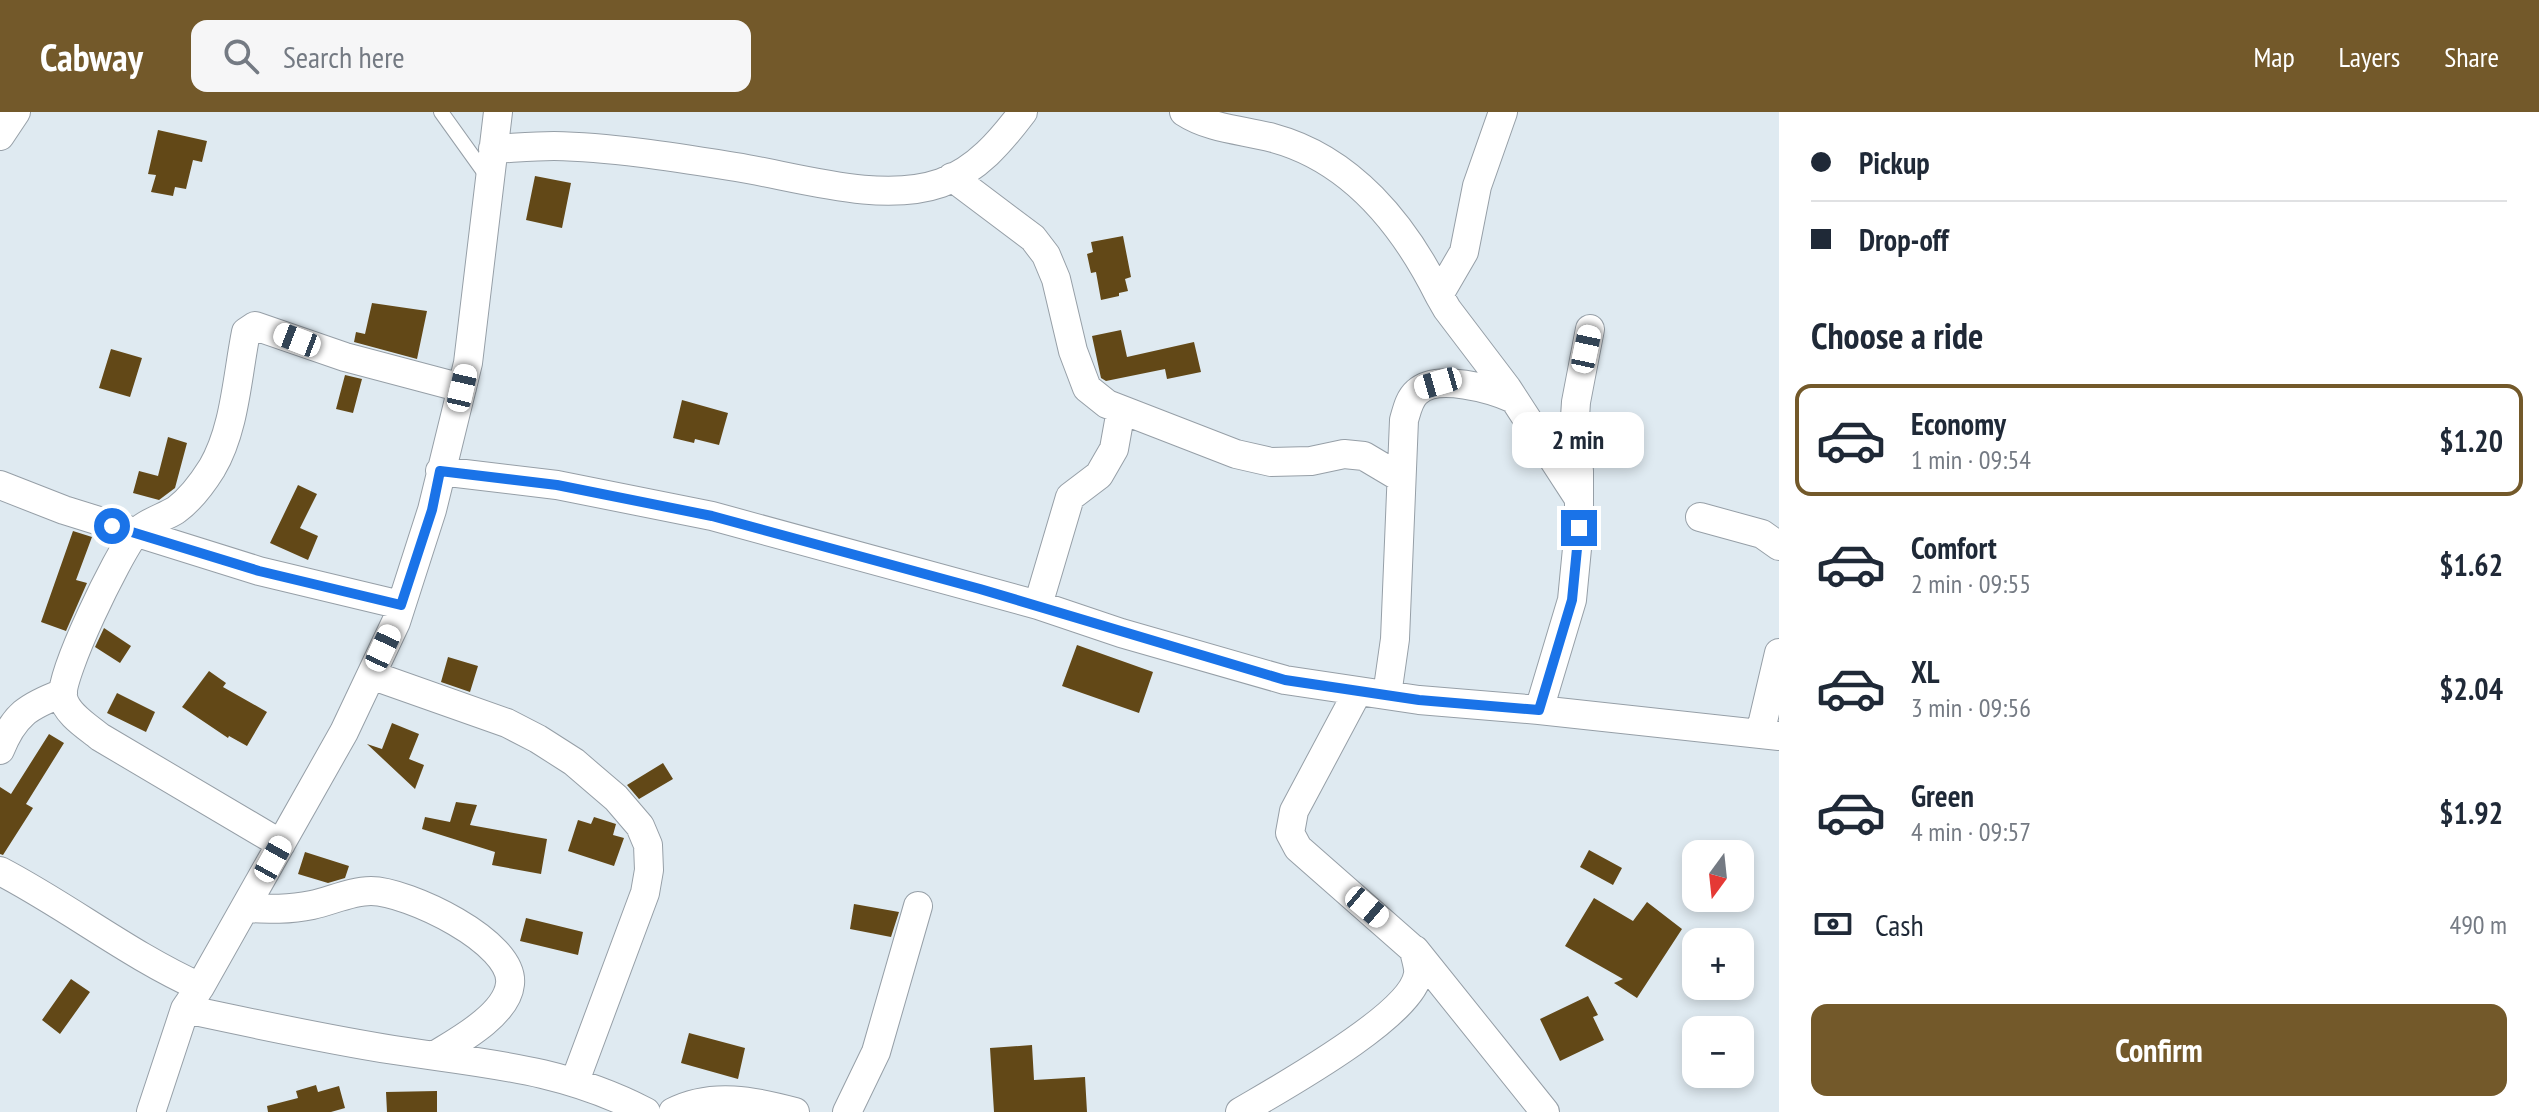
<!DOCTYPE html>
<html lang="en">
<head>
<meta charset="utf-8">
<style>
	:root { --surface:#fff; --page:#f6f6f7; --text:#1f2937; --muted:#747a83; --line:#e0e1e3; --accent:#73592a }
	body { margin:0; font-family:"PT Sans Narrow",sans-serif; background:var(--page); color:var(--text); height:100vh; display:flex; flex-direction:column; font-size:30px; white-space:nowrap }
	* { box-sizing:border-box; margin:0 }
	p { font-size:26px; color:var(--muted) }
	.icon { flex:none; width:44px; height:44px; fill:none; stroke:currentColor; stroke-width:2; stroke-linecap:round; stroke-linejoin:round }
	.map { position:relative; flex:1; overflow:hidden }
	.drawer { display:flex; flex-direction:column; background:var(--surface); width:760px }
	.drawer>* { flex:none }
	.hud { display:grid; align-content:center; height:176px; padding:0 32px; background:var(--surface) }
	.needle { width:52px; rotate:195deg }
	.fabs { position:absolute; left:1682px; top:728px; display:grid; gap:16px }
	.fabs a { display:grid; place-items:center; width:72px; height:72px; border-radius:16px; background:var(--surface); box-shadow:0 4px 12px #0003; font-size:40px }
	.end { position:absolute; width:36px; height:36px; margin:-18px; border:10px solid #1a73e8; background:#fff; box-shadow:0 0 0 4px #fff }
	.from { border-radius:50% }
	.bubble { position:absolute; height:56px; border-radius:16px; background:var(--surface); box-shadow:0 4px 12px #0003; font-size:26px; font-weight:800; line-height:56px; text-align:center }
	.car { position:absolute; width:24px; height:48px; margin:-24px -12px; border-radius:10px; box-shadow:0 0 6px 2px #0007; background:linear-gradient(#fff 24%,#345 0 40%,#fff 0 76%,#345 0 86%,#fff 0) }
	.hud b { display:flex; align-items:center; gap:28px; height:76px; font-size:30px }
	.hud b+b { border-top:2px solid var(--line) }
	.hud i { width:20px; height:20px; background:var(--text) }
	ul { padding:0; list-style:none }
	li { display:flex; align-items:center; gap:24px; height:112px; margin:0 16px 12px; padding:0 16px; border:4px solid transparent; border-radius:16px }
	li div { flex:1 }
	li b { display:block; font-size:30px }
	li em { font-style:normal; font-weight:800 }
	li.selected { border-color:var(--accent) }
	li>.icon { width:72px; height:72px; stroke-width:1.5 }
	h2 { padding:0 32px; font-size:36px; line-height:96px }
	.pay { display:flex; align-items:center; gap:20px; height:88px; padding:0 32px; font-size:30px }
	.pay p { margin-inline-start:auto }
	.action { display:flex; gap:16px; margin-top:auto; padding:16px 32px }
	.action a { flex:1; height:92px; border-radius:16px; background:var(--accent); color:#fff; font-size:32px; font-weight:800; line-height:92px; text-align:center }
	header { display:flex; align-items:center; gap:48px; box-sizing:border-box; height:112px; padding:0 40px; background:var(--accent); color:#fff }
	header strong { font-size:38px }
	nav { display:flex; gap:44px; margin-inline-start:auto; font-size:28px }
	.search { width:560px; height:72px; background:var(--page); display:flex; align-items:center; gap:20px; box-sizing:border-box; padding:0 28px; border-radius:16px; color:var(--muted); font-size:30px }
	main { display:flex; flex:1; min-height:0 }
	.map>svg:first-child { display:block }
	.building { fill:#624817 }
	.lines { fill:none; stroke-linecap:round; stroke-linejoin:round }
	.service-casing { stroke:#969fa7; stroke-width:16 }
	.minor-casing { stroke:#969fa7; stroke-width:30 }
	.service { stroke:#fff; stroke-width:14 }
	.minor { stroke:#fff; stroke-width:28 }
	.route { stroke:#1a73e8; stroke-width:10 }
</style>
</head>
<body>
<header>
<strong>Cabway</strong>
<div class="search"><svg class="icon" aria-label="search" viewBox="0 0 24 24"><circle cx="10" cy="10" r="6"/><path d="M15 15l6 6"/></svg>Search here</div>
<nav><a>Map</a><a>Layers</a><a>Share</a></nav>
</header>
<main>
<div class="map">
<svg width="1779" height="1000" viewBox="0 0 1779 1000">
	<rect width="100%" height="100%" fill="#dfeaf1"/>
	<path class="building" d="M158,18L207,29L202,50L193,48L186,77L175,75L173,84L151,80L156,63L148,62Z
		M535,64L571,71L562,116L526,108Z
		M1123,124L1131,165L1125,167L1128,179L1119,181V184L1101,188L1096,160L1091,161L1087,142L1093,140L1091,130Z
		M372,191L427,199L417,247L354,230L356,220L365,222Z
		M1121,218L1127,245L1194,230L1201,260L1167,267L1165,257L1106,269L1101,266L1092,224Z
		M111,237L142,246L130,285L99,276Z
		M345,263L362,267L353,301L336,297Z
		M682,288L728,301L719,333L695,327L694,331L673,326Z
		M168,325L187,331L175,376L159,388L133,381L139,359L158,364Z
		M298,373L317,382L300,416L318,424L308,448L270,431Z
		M73,419L92,425L76,468L87,471L66,519L41,510Z
		M104,516L131,534L120,551L95,535Z
		M1077,533L1153,560L1139,601L1062,574Z
		M448,545L478,554L470,580L441,570Z
		M209,559L226,571L223,575L267,600L247,634L229,624L228,626L182,595Z
		M117,581L155,600L146,620L107,601Z
		M392,611L419,622L409,647L424,653L415,677L367,632L382,637Z
		M49,622L64,631L26,692L33,696L3,743L0,742V675L11,682Z
		M663,651L673,667L639,687L627,673Z
		M456,690L477,693L470,713L547,727L541,762L492,753L495,740L422,717L425,705L450,710Z
		M594,705L616,712L613,723L624,726L614,754L568,739L578,708L591,712Z
		M1589,738L1622,756L1613,773L1580,755Z
		M305,740L349,754L345,766L328,771L298,762Z
		M1594,786L1633,809L1647,790L1682,817L1637,886L1614,871L1623,867L1565,834Z
		M854,792L899,800L891,825L850,817Z
		M526,806L583,820L578,843L520,829Z
		M71,867L90,880L60,922L42,908Z
		M1588,884L1598,903L1593,905L1604,928L1560,949L1540,907Z
		M689,921L745,936L738,967L681,951Z
		M1032,933L1034,968L1085,965L1087,1000H994L990,936Z
		M316,973L318,980L339,974L345,996L331,1000H268L267,994L298,986L296,979Z
		M437,979V1000H387L386,980Z"/>
	<g class="lines">
		<defs>
			<path id="service" d="M441,0L489,67"/>
			<path id="minor" d="M1184,0C1210,17 1243,18 1273,26C1351,47 1404,113 1439,183
				M1503,0L1477,74L1464,140L1439,183L1447,197L1507,276L1579,387
				M0,24L16,0
				M493,37C513,36 534,34 554,34C612,35 679,46 736,55C798,65 881,92 941,71C977,58 1001,29 1023,0
				M952,65L1033,126L1046,143L1056,167L1073,239L1087,276L1107,292L1236,342L1271,350L1311,349L1344,342L1364,344L1401,366
				M440,359L557,373L712,404L1038,493L1121,521L1285,568L1419,588L1539,598L1779,624
				M0,373L64,398L259,459L401,493
				M1700,405L1762,422L1779,434
				M1038,493L1070,385L1099,363L1114,337L1121,298
				M371,563L507,611L538,627L574,650L616,686L640,714L648,733L649,758L645,781L575,969
				M1387,583L1395,527L1404,308C1407,298 1409,287 1417,280C1437,261 1492,277 1514,287
				M1539,598L1572,488L1579,416V359L1574,321L1576,290L1590,217
				M1760,622L1779,541
				M0,638C14,603 28,594 63,581
				M281,732L100,625C88,615 66,602 63,585C59,563 118,443 134,423C144,411 163,406 176,398C191,387 202,372 212,356C235,317 237,265 246,220L255,214L345,245L462,276
				M0,759C69,795 129,843 200,875
				M245,796C268,797 289,798 312,793C331,789 351,779 371,779C407,779 515,830 510,872C507,902 460,928 437,942
				M1415,838L1545,1000
				M185,897C255,912 324,927 394,938C486,952 561,956 646,1000
				M151,1000L185,897L200,875L344,620L396,510L432,398L468,251L498,0
				M673,1000C712,980 755,989 795,1000
				M847,1000L876,940L918,794
				M1240,1000C1277,978 1412,904 1418,862C1419,855 1415,845 1414,838L1298,736L1290,721L1294,699L1358,579"/>
		</defs>
		<use href="#service" class="service-casing"/>
		<use href="#minor" class="minor-casing"/>
		<use href="#service" class="service"/>
		<use href="#minor" class="minor"/>
	</g>
	<g class="lines">
		<path class="route" d="M112,414L259,459L401,493L432,398L440,359L557,373L712,404L980,477L1285,568L1419,588L1539,598L1572,488L1579,416"/>
	</g>
</svg>
<div class="fabs">
<a><svg class="needle" viewBox="-14 -14 28 28"><path d="M0-13l5 13h-10z" fill="#e53935"/><path d="M0 13l5-13h-10z" fill="#747a83"/></svg></a>
<a>+</a>
<a>−</a>
</div>
<i class="end from" style="left:112px;top:414px"></i>
<i class="end" style="left:1579px;top:416px"></i>
<div class="bubble" style="left:1512px;top:300px;width:132px">2 min</div>
<i class="car" style="left:297px;top:228px;rotate:291deg"></i>
<i class="car" style="left:1586px;top:237px;rotate:12deg"></i>
<i class="car" style="left:1438px;top:271px;rotate:254deg"></i>
<i class="car" style="left:462px;top:276px;rotate:13deg"></i>
<i class="car" style="left:383px;top:536px;rotate:25deg"></i>
<i class="car" style="left:273px;top:747px;rotate:29deg"></i>
<i class="car" style="left:1367px;top:795px;rotate:130deg"></i>
</div>
<section class="drawer">
<div class="hud">
<b><i class="from"></i>Pickup</b>
<b><i></i>Drop-off</b>
</div>
<h2>Choose a ride</h2>
<ul>
<li class="selected"><svg class="icon" aria-label="car" viewBox="0 0 24 24"><path d="M5 17H2v-5l4-1 3-4h7l3 4 3 1v5h-3M9 17h6M6 11h13"/><circle cx="7" cy="17" r="2"/><circle cx="17" cy="17" r="2"/></svg><div><b>Economy</b><p>1 min · 09:54</p></div><em>$1.20</em></li>
<li><svg class="icon" aria-label="car" viewBox="0 0 24 24"><path d="M5 17H2v-5l4-1 3-4h7l3 4 3 1v5h-3M9 17h6M6 11h13"/><circle cx="7" cy="17" r="2"/><circle cx="17" cy="17" r="2"/></svg><div><b>Comfort</b><p>2 min · 09:55</p></div><em>$1.62</em></li>
<li><svg class="icon" aria-label="car" viewBox="0 0 24 24"><path d="M5 17H2v-5l4-1 3-4h7l3 4 3 1v5h-3M9 17h6M6 11h13"/><circle cx="7" cy="17" r="2"/><circle cx="17" cy="17" r="2"/></svg><div><b>XL</b><p>3 min · 09:56</p></div><em>$2.04</em></li>
<li><svg class="icon" aria-label="car" viewBox="0 0 24 24"><path d="M5 17H2v-5l4-1 3-4h7l3 4 3 1v5h-3M9 17h6M6 11h13"/><circle cx="7" cy="17" r="2"/><circle cx="17" cy="17" r="2"/></svg><div><b>Green</b><p>4 min · 09:57</p></div><em>$1.92</em></li>
</ul>
<div class="pay"><svg class="icon" aria-label="cash" viewBox="0 0 24 24"><path d="M3 7h18v10H3z"/><circle cx="12" cy="12" r="2"/></svg>Cash<p>490 m</p></div>
<div class="action"><a>Confirm</a></div>
</section>
</main>
</body>
</html>
